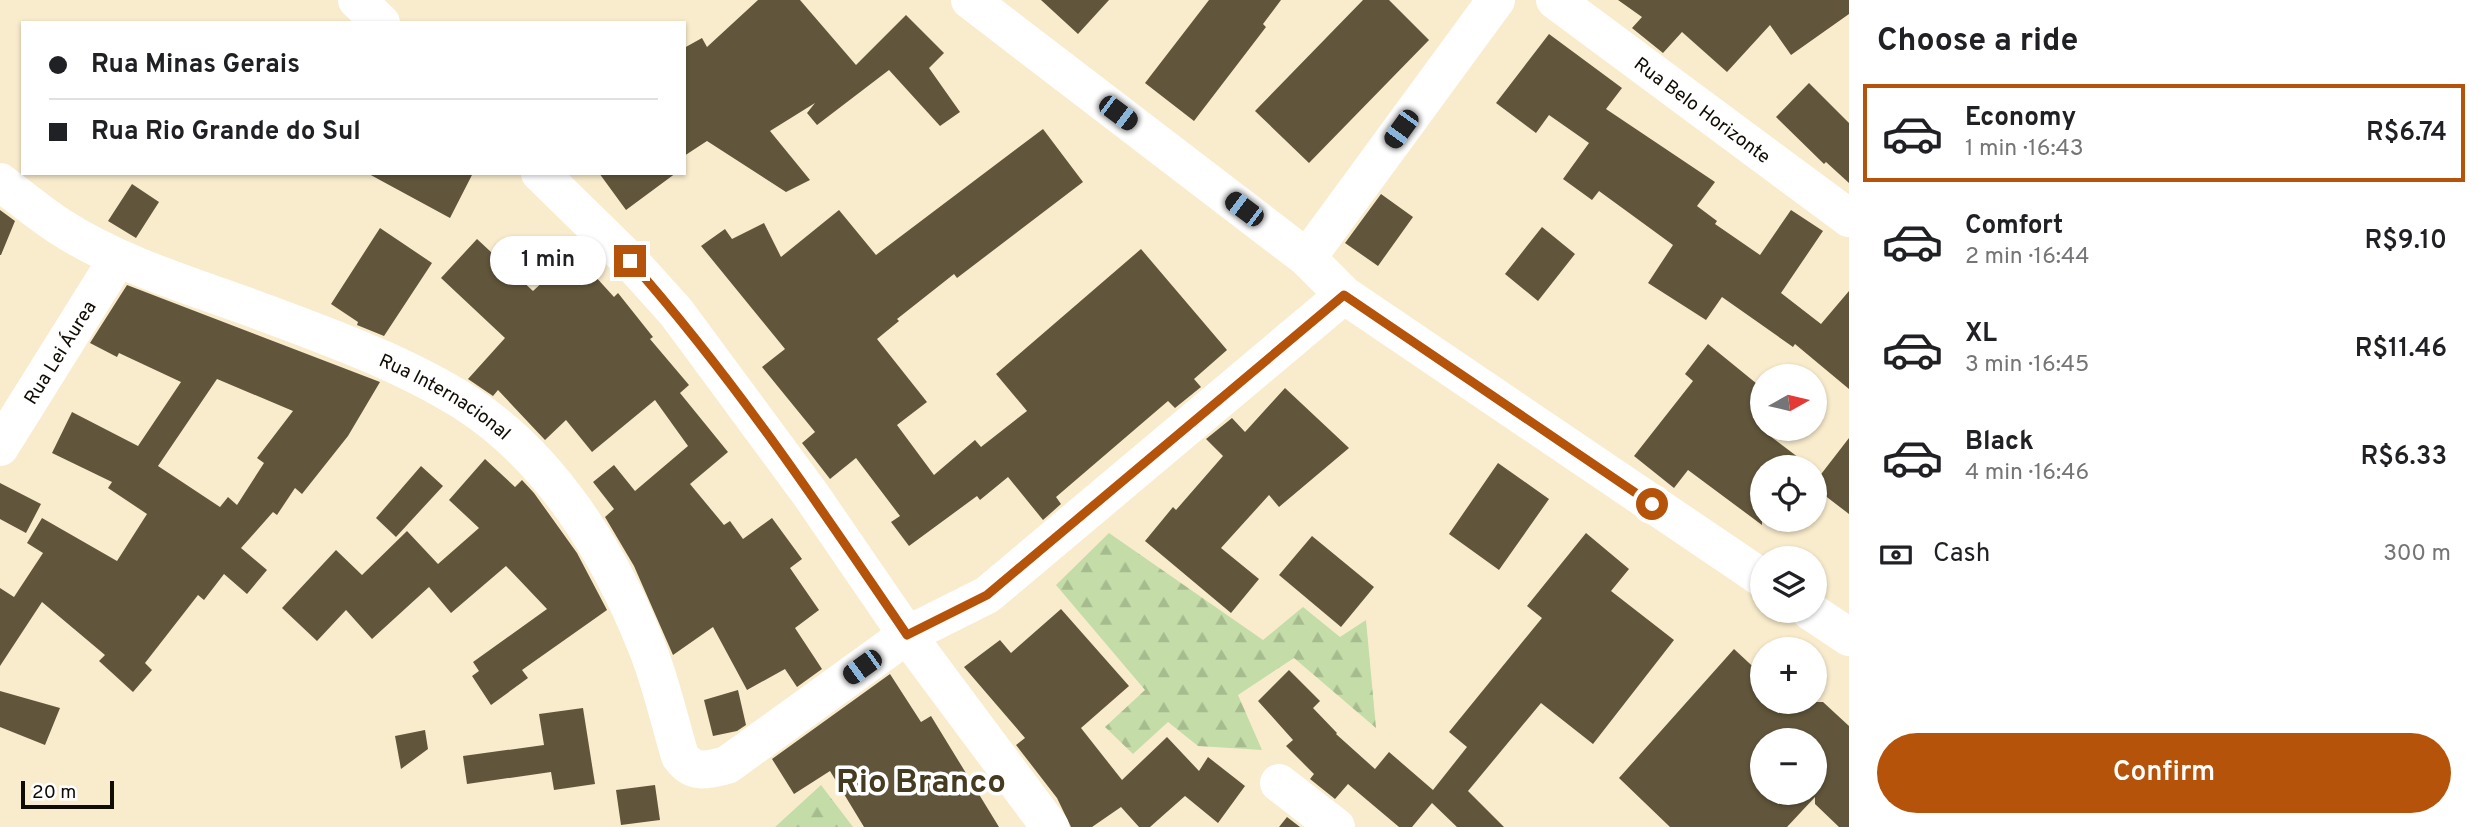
<!DOCTYPE html>
<html lang="en">
<head>
<meta charset="utf-8">
<style>
	:root { --surface:#fff; --page:#f2f2f2; --text:#202124; --muted:#757577; --line:#e0e0e0; --accent:#b45309 }
	body { margin:0; font-family:Overpass,sans-serif; background:var(--page); color:var(--text); height:100vh; display:flex; flex-direction:column; font-size:26px; white-space:nowrap }
	* { box-sizing:border-box; margin:0 }
	p { font-size:23px; color:var(--muted) }
	.icon { flex:none; width:38px; height:38px; fill:none; stroke:currentColor; stroke-width:2; stroke-linecap:round; stroke-linejoin:round }
	.map { position:relative; flex:1; overflow:hidden }
	.panel { display:flex; flex-direction:column; background:var(--surface); width:630px }
	.panel>* { flex:none }
	.guide { position:absolute; left:21px; top:21px; width:665px; height:154px; border-radius:0px; box-shadow:0 2px 5px #0004; display:grid; align-content:center; height:154px; padding:0 28px; background:var(--surface) }
	.needle { width:46px; rotate:82deg }
	.tools { position:absolute; left:1750px; top:364px; display:grid; gap:14px }
	.tools a { display:grid; place-items:center; width:77px; height:77px; border-radius:50%; background:var(--surface); box-shadow:0 2px 5px #0004; font-size:35px }
	.scale { position:absolute; left:21px; bottom:18px; width:93px; box-sizing:border-box; padding-left:7px; border:4px solid #100c03; border-top:0; font-size:19px; line-height:24px; white-space:nowrap; color:#100c03; -webkit-text-stroke:5px #fff; paint-order:stroke }
	.end { position:absolute; width:32px; height:32px; margin:-16px; border:9px solid #b45309; background:#fff; box-shadow:0 0 0 4px #fff }
	.from { border-radius:50% }
	.bubble { position:absolute; height:49px; border-radius:24px; background:var(--surface); box-shadow:0 2px 5px #0004; font-size:23px; font-weight:600; line-height:49px; text-align:center }
	.car { position:absolute; width:21px; height:42px; margin:-21px -10px; border-radius:9px; box-shadow:0 0 5px 2px #0007; background:linear-gradient(#222 24%,#8ab4d8 0 40%,#222 0 76%,#8ab4d8 0 86%,#222 0) }
	.guide b { display:flex; align-items:center; gap:24px; height:66px; font-size:26px }
	.guide b+b { border-top:2px solid var(--line) }
	.guide i { width:18px; height:18px; background:var(--text) }
	ul { padding:0; list-style:none }
	li { display:flex; align-items:center; gap:21px; height:98px; margin:0 14px 10px; padding:0 14px; border:4px solid transparent; border-radius:0px }
	li div { flex:1 }
	li b { display:block; font-size:26px }
	li em { font-style:normal; font-weight:600 }
	li.selected { border-color:var(--accent) }
	li>.icon { width:63px; height:63px; stroke-width:1.5 }
	h2 { padding:0 28px; font-size:32px; line-height:84px }
	.pay { display:flex; align-items:center; gap:18px; height:77px; padding:0 28px; font-size:26px }
	.pay p { margin-inline-start:auto }
	.cta { display:flex; gap:14px; margin-top:auto; padding:14px 28px }
	.cta a { flex:1; height:80px; border-radius:42px; background:var(--accent); color:#fff; font-size:28px; font-weight:600; line-height:80px; text-align:center }
	main { display:flex; flex:1; min-height:0 }
	.map>svg:first-child { display:block }
	.forest { fill:url(#forest-firs) }
	.building { fill:#61563b; fill-rule:evenodd }
	.lines { fill:none; stroke-linecap:round; stroke-linejoin:round }
	.minor { stroke:#fff; stroke-width:38 }
	.route { stroke:#b45309; stroke-width:9 }
	.labels { text-anchor:middle; stroke-width:7; stroke-linejoin:round; paint-order:stroke }
	.street-label { font-size:19px; fill:#100c03; stroke:#fff }
	.town-label { font-size:33px; font-weight:bold; fill:#453b21; stroke:#fff }
</style>
</head>
<body>
<main>
<div class="map">
<svg width="1849" height="827" viewBox="0 0 1849 827">
	<defs>
		<pattern id="forest-firs" width="22" height="20" patternUnits="userSpaceOnUse" patternTransform="scale(1.75)"><rect width="22" height="20" fill="#c3dca8"/><path d="M5 1l3.5 6h-7zM16 11l3.5 6h-7z" fill="#a6bc8f"/></pattern>
	</defs>
	<rect width="100%" height="100%" fill="#f9eccd"/>
	<path class="forest" d="M1109,533L1263,640L1303,607L1340,637L1366,620L1376,728L1294,658L1238,695L1262,750L1198,746L1168,722L1133,754L1105,727L1145,690L1056,585Z
		M821,785L853,827H775Z"/>
	<path class="building" d="M758,0H800L856,65L906,15L944,53L929,68L960,112L940,126L889,70L817,125L807,113L815,103L770,131L810,180L786,192L707,141L684,156V48L702,38L707,47Z
		M1041,0H1109L1078,34Z
		M1209,0H1281L1263,24L1266,27L1194,121L1145,83Z
		M1363,0H1389L1429,40L1309,163L1255,111Z
		M1618,0H1849V14L1791,55L1770,25L1727,72L1682,32L1663,53L1632,28L1642,17Z
		M1549,34L1622,88L1606,109L1715,182L1697,206L1717,221L1715,224L1760,255L1791,210L1823,231L1781,293L1821,324L1849,291V389L1795,344L1793,347L1722,297L1706,320L1648,283L1673,245L1599,191L1592,200L1563,179L1589,143L1549,115L1536,133L1496,103Z
		M1809,83L1849,123V183L1826,162L1824,164L1776,117Z
		M1043,129L1083,182L957,278L954,274L897,319L899,321L877,339L927,402L897,425L934,475L975,440L981,447L1027,411L996,374L1141,249L1227,350L1194,379L1201,387L1175,408L1168,401L1056,497L1061,504L1043,520L1008,477L980,500L977,496L909,546L891,522L900,516L856,458L830,479L802,443L815,432L762,367L785,349L701,246L725,229L732,239L764,223L781,257L839,210L876,255Z
		M367,173H473L450,218Z
		M599,173H676L626,210Z
		M132,184L159,202L136,238L108,221Z
		M1381,194L1413,217L1378,266L1345,243Z
		M0,210L15,221L1,255H0Z
		M1542,227L1575,254L1538,301L1505,274Z
		M380,228L432,263L384,336L357,325L358,322L331,304Z
		M477,239L533,291L574,253L614,297L618,293L653,337L650,339L689,385L680,393L728,452L690,484L724,525L730,521L743,539L772,518L802,559L790,568L819,610L795,628L822,669L797,687L785,669L747,690L713,627L673,655L634,566L605,517L614,509L593,482L614,465L635,491L688,446L655,400L592,452L566,420L545,440L498,390L493,396L468,379L505,338L441,278Z
		M127,285L380,382L348,436L302,494L295,488L277,515L273,512L241,548L267,570L247,594L224,574L204,600L198,595L145,663L152,670L133,692L99,661L105,655L42,602L0,666V588L14,597L43,553L27,543L42,518L117,561L147,514L108,488L112,482L52,453L72,412L138,446L181,382L119,353L117,357L90,343ZM217,379L293,411L257,458L264,463L237,505L228,497L220,507L158,466Z
		M1708,344L1762,388V430L1811,467H1762V525L1688,470L1674,488L1634,456L1693,381L1685,374Z
		M1285,388L1349,448L1279,507L1269,495L1221,548L1259,579L1231,613L1145,541L1173,507L1176,510L1223,456L1206,439L1232,418L1245,432Z
		M1849,438V514L1815,488V482Z
		M485,459L515,487L522,480L534,493L577,553L607,610L522,670L528,678L491,705L472,676L479,671L473,662L547,609L506,566L451,613L429,587L372,639L346,610L317,641L282,608L336,550L362,575L407,531L438,564L479,528L449,500Z
		M1498,463L1549,499L1499,570L1449,534Z
		M421,466L443,486L396,537L376,518Z
		M0,483L41,504L26,533L0,519Z
		M1586,533L1629,569L1611,591L1674,640L1593,744L1541,703L1468,791L1504,827H1457L1432,803L1412,827H1399L1348,784L1335,799L1310,779L1314,774L1286,746L1293,740L1258,701L1289,670L1320,701L1313,708L1337,733L1336,734L1375,769L1389,752L1433,790L1467,747L1449,732L1542,618L1527,606Z
		M1312,536L1374,587L1341,627L1279,575Z
		M1061,609L1129,686L1081,728L1122,780L1167,737L1199,771L1208,757L1245,786L1218,823L1185,796L1150,827H1139L1121,807L1092,827H1071L1057,798L1016,745L1025,738L964,667L1000,640L1011,653Z
		M1734,649L1762,675V702H1823L1849,726V827H1839L1815,804V797L1787,827H1670L1619,778ZM1762,740H1815V793H1762Z
		M890,674L921,722L931,716L999,827H864L830,771L794,794L772,759Z
		M738,690L746,725L737,731L713,736L704,700Z
		M0,691L60,708L45,745L0,727Z
		M583,708L595,784L554,790L551,772L467,784L463,756L544,745L539,714Z
		M425,730L428,749L401,769L395,736Z
		M655,785L660,820L621,825L616,790Z
		M1287,817L1300,827H1279Z"/>
	<g class="lines">
		<g class="minor">
			<path d="M357,0L381,23"/>
			<path d="M970,0L1307,258L1344,295L1762,578"/>
			<path id="s1" d="M1555,0L1849,218"/>
			<path d="M540,173L630,261L676,312L811,495L907,635L1050,827"/>
			<path id="s2" d="M0,182C20,197 39,213 59,226C122,267 199,288 268,314C335,339 406,365 466,403C551,458 609,552 646,645C661,681 669,720 680,756C693,775 708,770 727,765L907,635L987,595L1344,295"/>
			<path d="M1307,258L1496,0"/>
			<path id="s3" d="M0,447L118,258"/>
			<path d="M1810,611L1849,637"/>
			<path d="M1279,783L1336,827"/>
		</g>
	</g>
	<g class="lines">
		<path class="route" d="M630,261C733,377 820,507 907,635L987,595L1344,295L1652,504"/>
	</g>
	<g class="labels">
		<g class="street-label">
			<text dy="7" stroke="none"><textPath href="#s1" startOffset="184">Rua Belo Horizonte</textPath></text>
			<text dy="7" stroke="none"><textPath href="#s3" startOffset="112">Rua Lei Áurea</textPath></text>
			<text dy="7" stroke="none"><textPath href="#s2" startOffset="497">Rua Internacional</textPath></text>
		</g>
		<g class="town-label">
			<text x="921" y="792">Rio Branco</text>
		</g>
	</g>
</svg>
<div class="tools">
<a><svg class="needle" viewBox="-14 -14 28 28"><path d="M0-13l5 13h-10z" fill="#e53935"/><path d="M0 13l5-13h-10z" fill="#757577"/></svg></a>
<a><svg class="icon" aria-label="locate" viewBox="0 0 24 24"><circle cx="12" cy="12" r="6"/><path d="M12 2v4M12 18v4M2 12h4M18 12h4"/></svg></a>
<a><svg class="icon" aria-label="layers" viewBox="0 0 24 24"><path d="M12 4l9 5-9 5-9-5zM3 14l9 5 9-5"/></svg></a>
<a>+</a>
<a>−</a>
</div>
<div class="scale">20 m</div>
<i class="end from" style="left:1652px;top:504px"></i>
<i class="end" style="left:630px;top:261px"></i>
<div class="bubble" style="left:490px;top:236px;width:116px">1 min</div>
<i class="car" style="left:1118px;top:113px;rotate:127deg"></i>
<i class="car" style="left:1401px;top:129px;rotate:216deg"></i>
<i class="car" style="left:1244px;top:209px;rotate:307deg"></i>
<i class="car" style="left:862px;top:667px;rotate:234deg"></i>
<div class="guide">
<b><i class="from"></i>Rua Minas Gerais</b>
<b><i></i>Rua Rio Grande do Sul</b>
</div>
</div>
<section class="panel">
<h2>Choose a ride</h2>
<ul>
<li class="selected"><svg class="icon" aria-label="car" viewBox="0 0 24 24"><path d="M5 17H2v-5l4-1 3-4h7l3 4 3 1v5h-3M9 17h6M6 11h13"/><circle cx="7" cy="17" r="2"/><circle cx="17" cy="17" r="2"/></svg><div><b>Economy</b><p>1 min · 16:43</p></div><em>R$6.74</em></li>
<li><svg class="icon" aria-label="car" viewBox="0 0 24 24"><path d="M5 17H2v-5l4-1 3-4h7l3 4 3 1v5h-3M9 17h6M6 11h13"/><circle cx="7" cy="17" r="2"/><circle cx="17" cy="17" r="2"/></svg><div><b>Comfort</b><p>2 min · 16:44</p></div><em>R$9.10</em></li>
<li><svg class="icon" aria-label="car" viewBox="0 0 24 24"><path d="M5 17H2v-5l4-1 3-4h7l3 4 3 1v5h-3M9 17h6M6 11h13"/><circle cx="7" cy="17" r="2"/><circle cx="17" cy="17" r="2"/></svg><div><b>XL</b><p>3 min · 16:45</p></div><em>R$11.46</em></li>
<li><svg class="icon" aria-label="car" viewBox="0 0 24 24"><path d="M5 17H2v-5l4-1 3-4h7l3 4 3 1v5h-3M9 17h6M6 11h13"/><circle cx="7" cy="17" r="2"/><circle cx="17" cy="17" r="2"/></svg><div><b>Black</b><p>4 min · 16:46</p></div><em>R$6.33</em></li>
</ul>
<div class="pay"><svg class="icon" aria-label="cash" viewBox="0 0 24 24"><path d="M3 7h18v10H3z"/><circle cx="12" cy="12" r="2"/></svg>Cash<p>300 m</p></div>
<div class="cta"><a>Confirm</a></div>
</section>
</main>
</body>
</html>
